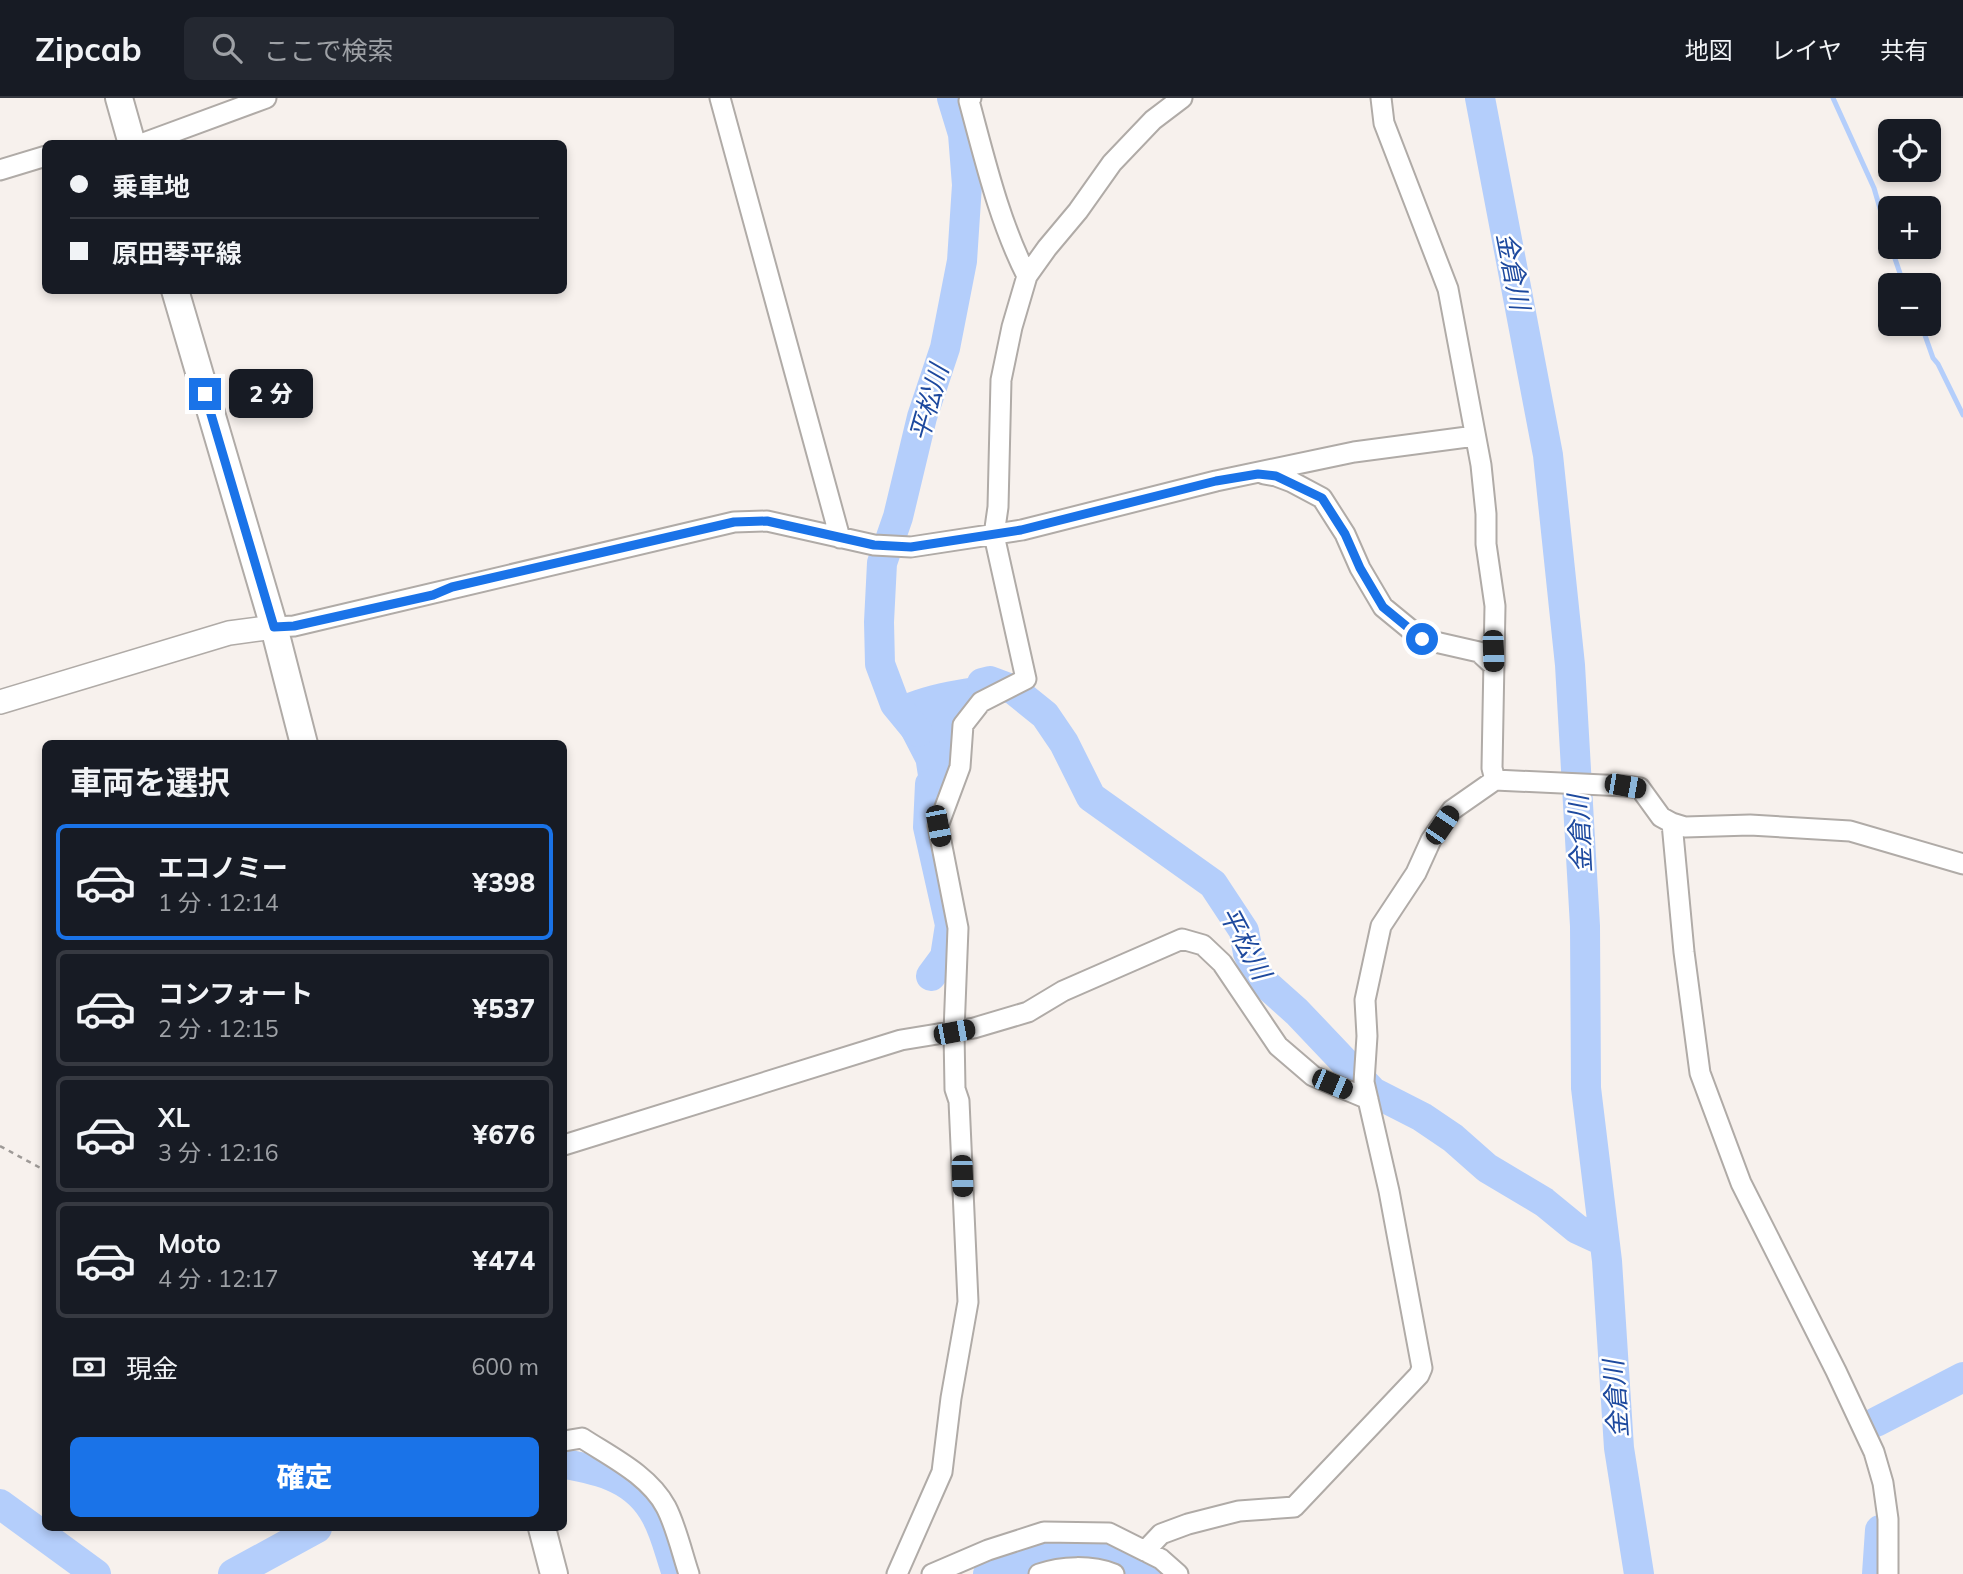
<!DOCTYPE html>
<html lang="ja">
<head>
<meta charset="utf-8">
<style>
	:root { --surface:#171b24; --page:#242831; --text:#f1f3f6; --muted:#9ea1a6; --line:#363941; --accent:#1a73e8 }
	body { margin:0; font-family:Mulish,"Noto Sans JP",sans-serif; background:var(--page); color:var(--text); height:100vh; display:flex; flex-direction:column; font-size:26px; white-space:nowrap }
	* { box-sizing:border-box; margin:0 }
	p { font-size:23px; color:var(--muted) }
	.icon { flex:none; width:38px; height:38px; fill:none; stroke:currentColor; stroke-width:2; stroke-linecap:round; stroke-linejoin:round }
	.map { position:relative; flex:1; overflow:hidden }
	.panel { position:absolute; left:42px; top:642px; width:525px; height:791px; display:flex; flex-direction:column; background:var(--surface); border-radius:10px; box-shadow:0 4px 10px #0003 }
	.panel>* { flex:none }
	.banner { position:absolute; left:42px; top:42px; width:525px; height:154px; border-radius:10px; box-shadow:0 4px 10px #0003; display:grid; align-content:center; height:154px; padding:0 28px; background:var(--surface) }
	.buttons { position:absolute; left:1878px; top:21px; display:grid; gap:14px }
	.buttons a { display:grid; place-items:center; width:63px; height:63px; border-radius:10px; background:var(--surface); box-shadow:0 4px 10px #0003; font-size:35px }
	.end { position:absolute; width:32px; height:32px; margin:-16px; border:9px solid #1a73e8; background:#fff; box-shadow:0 0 0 4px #fff }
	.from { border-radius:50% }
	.bubble { position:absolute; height:49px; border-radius:10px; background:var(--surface); box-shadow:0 4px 10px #0003; font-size:23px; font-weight:800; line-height:49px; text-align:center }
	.car { position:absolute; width:21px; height:42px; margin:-21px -10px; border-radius:9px; box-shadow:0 0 5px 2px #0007; background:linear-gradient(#222 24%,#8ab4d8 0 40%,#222 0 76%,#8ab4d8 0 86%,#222 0) }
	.banner b { display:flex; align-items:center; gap:24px; height:66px; font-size:26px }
	.banner b+b { border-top:2px solid var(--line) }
	.banner i { width:18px; height:18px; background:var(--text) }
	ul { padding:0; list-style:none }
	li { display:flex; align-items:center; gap:21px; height:116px; margin:0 14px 10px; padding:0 14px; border:4px solid var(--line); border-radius:10px }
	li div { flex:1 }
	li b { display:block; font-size:26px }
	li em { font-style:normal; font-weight:800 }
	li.on { border-color:var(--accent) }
	li>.icon { width:63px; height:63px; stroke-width:1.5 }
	h2 { padding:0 28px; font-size:32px; line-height:84px }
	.pay { display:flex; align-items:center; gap:18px; height:77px; padding:0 28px; font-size:26px }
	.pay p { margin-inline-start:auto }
	.primary-button { display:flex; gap:14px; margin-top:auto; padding:14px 28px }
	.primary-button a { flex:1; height:80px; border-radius:10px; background:var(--accent); color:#fff; font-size:28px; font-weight:800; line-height:80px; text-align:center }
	header { display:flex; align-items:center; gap:42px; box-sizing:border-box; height:98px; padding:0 35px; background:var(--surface); border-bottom:2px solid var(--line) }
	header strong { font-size:33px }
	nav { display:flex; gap:38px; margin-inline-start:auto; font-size:24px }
	.search { width:490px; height:63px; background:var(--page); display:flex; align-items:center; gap:18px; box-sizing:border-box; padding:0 24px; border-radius:10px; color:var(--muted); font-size:26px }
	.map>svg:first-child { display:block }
	.water { fill:#b4cefb }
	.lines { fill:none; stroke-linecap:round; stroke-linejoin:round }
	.stream { stroke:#b4cefb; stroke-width:5 }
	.river { stroke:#b4cefb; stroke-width:30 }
	.minor-casing { stroke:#b0aba7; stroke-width:23 }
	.tertiary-casing { stroke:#b0aba7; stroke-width:26 }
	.secondary-casing { stroke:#b0aba7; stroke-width:30 }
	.path { stroke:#9e9a97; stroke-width:2.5; stroke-dasharray:5 5; stroke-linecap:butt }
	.minor { stroke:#fff; stroke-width:19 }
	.tertiary { stroke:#fff; stroke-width:23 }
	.secondary { stroke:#fff; stroke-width:26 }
	.route { stroke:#1a73e8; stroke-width:9 }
	.labels { text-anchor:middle; stroke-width:5; stroke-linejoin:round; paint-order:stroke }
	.water-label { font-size:26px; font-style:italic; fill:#1d499e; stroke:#fff }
</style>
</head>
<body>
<header>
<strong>Zipcab</strong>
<div class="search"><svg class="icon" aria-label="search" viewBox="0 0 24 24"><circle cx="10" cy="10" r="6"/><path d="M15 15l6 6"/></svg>ここで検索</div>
<nav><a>地図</a><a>レイヤ</a><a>共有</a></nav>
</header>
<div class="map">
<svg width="1963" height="1476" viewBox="0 0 1963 1476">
	<rect width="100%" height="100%" fill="#f7f1ed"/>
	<path class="water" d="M1013,576V581L972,604L953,681L930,726L925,724L916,665L885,605C922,585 971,578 1013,576Z"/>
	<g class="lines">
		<path class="stream" d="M1833,0L1874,90L1890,145
			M1891,149L1904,187
			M1921,226L1933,260L1938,266L1963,317"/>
		<path class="river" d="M1480,0L1548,357L1570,567L1585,828L1586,990L1607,1163L1619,1350L1639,1476
			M982,585L990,583L1014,592L1045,617L1064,645L1091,699L1213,786L1244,833L1248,855L1259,880L1297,914L1373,994L1422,1019L1453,1040L1487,1070L1544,1104L1577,1131L1603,1143
			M918,634L895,606L880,566L879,524L882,465L898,419L922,319L945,250L962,163L967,87L963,36L952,0
			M930,686L928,729L950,827L945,859L931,878
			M1876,1324L1963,1279
			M564,1366C601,1372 637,1381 656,1418C666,1436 670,1457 677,1476
			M0,1406L96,1476
			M233,1476L317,1430
			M988,1476C1007,1469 1027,1458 1046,1455C1082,1449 1122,1456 1153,1476
			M1877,1476L1880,1432"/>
		<defs>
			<path id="minor" d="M720,0L840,440
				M971,0L969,3C985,62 999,123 1027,178
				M1381,0L1384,25L1448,191L1481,367L1486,416V446L1495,508L1492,670L1495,682
				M141,46L266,0
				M0,72L46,58
				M1264,376L1276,378L1292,384L1322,400L1345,436L1360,470L1383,509L1422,541L1479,554L1494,568
				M274,529L294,528L734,424L767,423L874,447L911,449L1022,432L1216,383L1354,354L1475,338
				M1672,725L1684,854L1700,975L1741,1085L1836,1273L1874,1354L1883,1385L1888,1421V1476
				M564,1047L901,942L974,930L1028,914L1063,893L1182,841L1203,847L1222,865L1278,948L1313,978L1368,1001
				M564,1343L582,1340C611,1359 649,1377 666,1409C676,1428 682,1455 689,1476
				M1145,1453L1161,1436L1188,1426L1239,1413L1294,1409L1419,1277L1422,1270L1389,1093L1364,984L1367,938L1365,902L1381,828L1416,775L1431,742L1452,712L1495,682L1625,688L1640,690L1661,719L1672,725L1685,729L1750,727L1850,733L1963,766
				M897,1476L942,1374L951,1300L968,1204L959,1003L955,991L954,934L958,830L938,728L960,669L963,627L981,604L1026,581L994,437L998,409L1001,282L1012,229L1027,178L1047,150L1078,113L1112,65L1153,22L1182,0
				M932,1476L988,1452L1044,1434L1109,1435L1161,1461L1178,1476
				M1039,1476C1062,1468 1091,1467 1114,1476"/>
			<path id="tertiary" d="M0,604L229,535L274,529"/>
			<path id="secondary" d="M119,0L132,46
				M175,192L274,529L304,646
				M542,1430L554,1476"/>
		</defs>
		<use href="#minor" class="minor-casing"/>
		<use href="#tertiary" class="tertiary-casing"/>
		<use href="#secondary" class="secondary-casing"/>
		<path class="path" d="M0,1048L46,1073"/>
		<use href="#minor" class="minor"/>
		<use href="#tertiary" class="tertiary"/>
		<use href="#secondary" class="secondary"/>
	</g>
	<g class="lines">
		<path class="route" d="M205,296L274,529L294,528L433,497L452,489L734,424L767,423L874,447L911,449L1021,432L1216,383L1258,376L1276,378L1322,400L1345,436L1360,470L1383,509L1422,541"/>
	</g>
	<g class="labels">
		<g class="water-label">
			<text transform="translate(1513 173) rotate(79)" y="9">金倉川</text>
			<text transform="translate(929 305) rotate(-74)" y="9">平松川</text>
			<text transform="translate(1580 736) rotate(-93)" y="9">金倉川</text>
			<text transform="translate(1245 845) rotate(62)" y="9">平松川</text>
			<text transform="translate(1616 1301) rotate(-94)" y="9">金倉川</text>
		</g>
	</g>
</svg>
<div class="buttons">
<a><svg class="icon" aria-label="locate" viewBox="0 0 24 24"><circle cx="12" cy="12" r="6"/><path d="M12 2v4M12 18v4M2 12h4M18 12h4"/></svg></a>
<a>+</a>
<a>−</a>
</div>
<i class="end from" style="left:1422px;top:541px"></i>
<i class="end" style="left:205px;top:296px"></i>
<div class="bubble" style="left:229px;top:271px;width:84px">2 分</div>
<i class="car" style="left:1493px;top:553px;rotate:178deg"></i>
<i class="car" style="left:1625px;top:688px;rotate:100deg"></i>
<i class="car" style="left:1442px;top:727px;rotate:34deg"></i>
<i class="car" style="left:938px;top:728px;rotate:169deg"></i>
<i class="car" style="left:954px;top:934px;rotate:79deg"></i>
<i class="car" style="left:1332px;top:986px;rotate:113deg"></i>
<i class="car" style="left:962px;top:1078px;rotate:178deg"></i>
<div class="banner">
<b><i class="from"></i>乗車地</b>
<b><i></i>原田琴平線</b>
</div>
<section class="panel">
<h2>車両を選択</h2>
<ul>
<li class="on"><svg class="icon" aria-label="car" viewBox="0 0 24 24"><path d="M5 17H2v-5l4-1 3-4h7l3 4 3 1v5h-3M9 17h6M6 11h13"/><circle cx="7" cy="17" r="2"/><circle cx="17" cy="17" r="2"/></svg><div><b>エコノミー</b><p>1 分 · 12:14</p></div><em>¥398</em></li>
<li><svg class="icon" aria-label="car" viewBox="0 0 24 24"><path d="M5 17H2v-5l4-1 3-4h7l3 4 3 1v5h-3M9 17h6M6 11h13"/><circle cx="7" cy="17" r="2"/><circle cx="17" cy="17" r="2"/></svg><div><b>コンフォート</b><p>2 分 · 12:15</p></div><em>¥537</em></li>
<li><svg class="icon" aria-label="car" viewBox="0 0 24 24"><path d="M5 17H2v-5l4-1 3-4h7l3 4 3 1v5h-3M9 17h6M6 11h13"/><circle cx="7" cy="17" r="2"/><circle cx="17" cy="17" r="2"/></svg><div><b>XL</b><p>3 分 · 12:16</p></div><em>¥676</em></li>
<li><svg class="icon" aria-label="car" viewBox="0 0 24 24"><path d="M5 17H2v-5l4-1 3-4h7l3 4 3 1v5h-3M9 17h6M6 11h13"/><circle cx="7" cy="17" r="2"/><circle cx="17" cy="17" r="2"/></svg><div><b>Moto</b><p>4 分 · 12:17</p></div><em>¥474</em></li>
</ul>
<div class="pay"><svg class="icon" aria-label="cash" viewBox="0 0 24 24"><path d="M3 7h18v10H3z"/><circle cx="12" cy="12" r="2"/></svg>現金<p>600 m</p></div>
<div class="primary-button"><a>確定</a></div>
</section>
</div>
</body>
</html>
